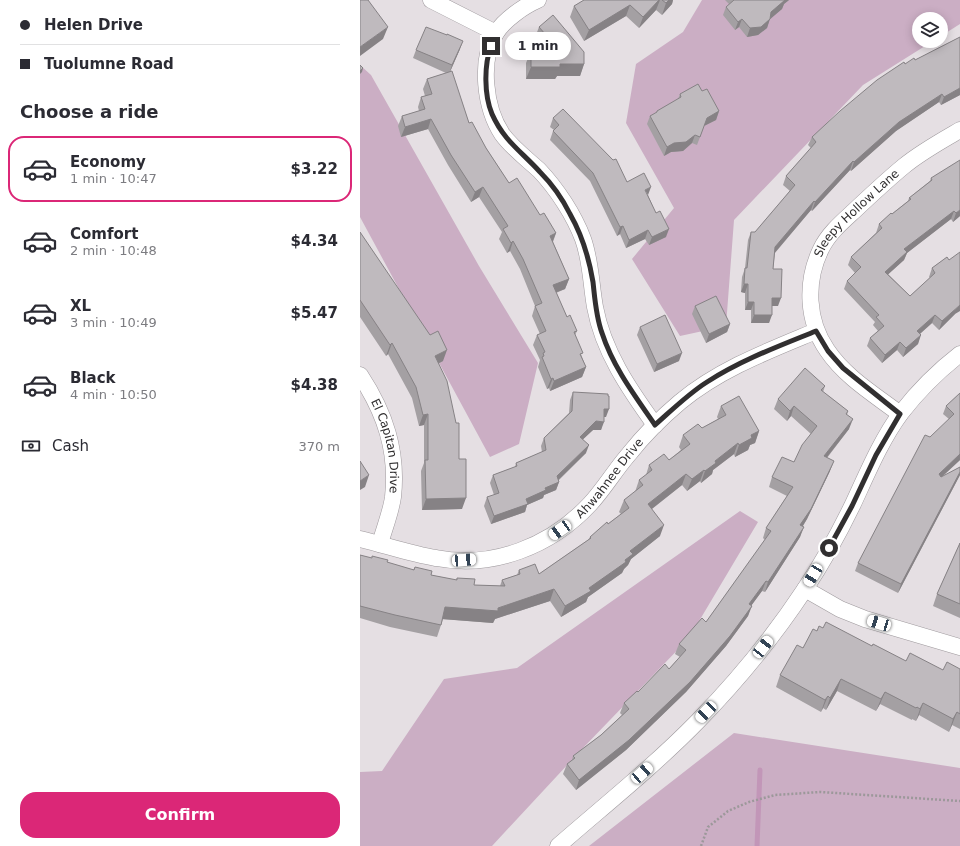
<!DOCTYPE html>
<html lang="en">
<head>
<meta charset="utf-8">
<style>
	:root { --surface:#fff; --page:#f7f7f7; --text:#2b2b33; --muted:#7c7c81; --line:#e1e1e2; --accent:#db2777 }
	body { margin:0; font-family:"DejaVu Sans",sans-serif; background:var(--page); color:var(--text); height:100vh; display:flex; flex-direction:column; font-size:15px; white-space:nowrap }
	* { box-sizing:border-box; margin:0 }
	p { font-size:13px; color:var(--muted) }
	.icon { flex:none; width:22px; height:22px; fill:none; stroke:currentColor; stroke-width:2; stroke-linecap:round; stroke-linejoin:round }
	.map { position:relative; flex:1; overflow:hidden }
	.details { display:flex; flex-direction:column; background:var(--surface); width:360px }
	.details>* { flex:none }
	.guide { display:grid; align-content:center; height:88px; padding:0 20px; background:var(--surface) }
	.controls { position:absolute; left:552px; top:12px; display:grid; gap:8px }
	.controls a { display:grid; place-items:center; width:36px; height:36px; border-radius:50%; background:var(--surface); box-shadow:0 2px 10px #0003; font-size:20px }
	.end { position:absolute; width:18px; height:18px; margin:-9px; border:5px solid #312f30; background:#fff; box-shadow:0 0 0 2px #fff }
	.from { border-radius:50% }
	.bubble { position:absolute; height:28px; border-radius:14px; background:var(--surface); box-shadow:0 2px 10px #0003; font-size:13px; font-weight:800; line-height:28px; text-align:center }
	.car { position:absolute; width:12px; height:24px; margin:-12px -6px; border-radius:5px; box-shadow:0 0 3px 1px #0007; background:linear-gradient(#fff 24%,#345 0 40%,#fff 0 76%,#345 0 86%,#fff 0) }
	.guide b { display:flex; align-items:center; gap:14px; height:38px; font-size:15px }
	.guide b+b { border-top:1px solid var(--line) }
	.guide i { width:10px; height:10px; background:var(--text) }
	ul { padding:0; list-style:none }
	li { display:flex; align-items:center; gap:12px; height:66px; margin:0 8px 6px; padding:0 12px; border:2px solid transparent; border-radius:16px }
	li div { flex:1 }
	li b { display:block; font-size:15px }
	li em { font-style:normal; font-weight:800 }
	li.active { border-color:var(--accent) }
	li>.icon { width:36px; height:36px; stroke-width:1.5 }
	h2 { padding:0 20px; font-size:18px; line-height:48px }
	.pay { display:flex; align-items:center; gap:10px; height:44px; padding:0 20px; font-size:15px }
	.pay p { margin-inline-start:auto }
	.action { display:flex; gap:8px; margin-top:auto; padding:8px 20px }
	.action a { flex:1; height:46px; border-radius:16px; background:var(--accent); color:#fff; font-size:16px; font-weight:800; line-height:46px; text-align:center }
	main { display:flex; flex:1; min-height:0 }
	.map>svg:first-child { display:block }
	.green { fill:#cbaec4 }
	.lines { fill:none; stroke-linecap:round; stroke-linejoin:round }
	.stream { stroke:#c296b8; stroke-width:5 }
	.minor-casing { stroke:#9e999d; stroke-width:17 }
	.path { stroke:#9c989a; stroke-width:2.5; stroke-dasharray:2 2; stroke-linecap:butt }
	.minor { stroke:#fff; stroke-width:16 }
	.wall { fill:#a4a0a3 }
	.shaded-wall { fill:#868285 }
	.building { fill:#bfbabe; stroke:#868285 }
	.route { stroke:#312f30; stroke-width:5 }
	.labels { text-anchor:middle; stroke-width:3; stroke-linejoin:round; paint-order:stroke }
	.street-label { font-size:12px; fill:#312f30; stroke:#f2ecf0 }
</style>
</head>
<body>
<main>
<section class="details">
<div class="guide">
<b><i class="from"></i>Helen Drive</b>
<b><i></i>Tuolumne Road</b>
</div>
<h2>Choose a ride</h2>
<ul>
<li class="active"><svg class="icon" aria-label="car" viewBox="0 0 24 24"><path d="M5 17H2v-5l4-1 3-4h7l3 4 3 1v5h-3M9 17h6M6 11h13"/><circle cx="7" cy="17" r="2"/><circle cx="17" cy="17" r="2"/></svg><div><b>Economy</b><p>1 min · 10:47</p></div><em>$3.22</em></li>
<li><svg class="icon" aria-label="car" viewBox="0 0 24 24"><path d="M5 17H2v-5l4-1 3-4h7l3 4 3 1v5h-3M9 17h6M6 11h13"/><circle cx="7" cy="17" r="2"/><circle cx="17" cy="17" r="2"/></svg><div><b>Comfort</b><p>2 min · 10:48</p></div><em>$4.34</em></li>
<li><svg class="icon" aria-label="car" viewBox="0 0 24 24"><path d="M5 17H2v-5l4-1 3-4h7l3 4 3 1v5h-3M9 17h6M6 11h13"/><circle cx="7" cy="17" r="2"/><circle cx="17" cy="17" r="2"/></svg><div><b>XL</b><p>3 min · 10:49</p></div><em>$5.47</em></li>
<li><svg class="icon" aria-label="car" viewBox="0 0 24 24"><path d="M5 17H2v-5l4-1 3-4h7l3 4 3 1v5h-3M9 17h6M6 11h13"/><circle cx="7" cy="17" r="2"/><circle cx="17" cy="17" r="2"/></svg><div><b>Black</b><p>4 min · 10:50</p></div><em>$4.38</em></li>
</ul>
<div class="pay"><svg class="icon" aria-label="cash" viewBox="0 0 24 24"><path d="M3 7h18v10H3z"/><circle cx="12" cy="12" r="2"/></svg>Cash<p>370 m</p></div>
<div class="action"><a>Confirm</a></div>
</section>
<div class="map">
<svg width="600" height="846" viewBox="0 0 600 846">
	<rect width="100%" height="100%" fill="#e5dfe3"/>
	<path class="green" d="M342,0H600V24L581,36V19H559V41H573L503,85L374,220L366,326L320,336L272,259L314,208L266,123L276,64L323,32Z
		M0,65L11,75L119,266L178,363L159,444L130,457L0,217Z
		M380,511L398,522L329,638L223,748L132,846H0V772L22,771L84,679L157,668Z
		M374,733L600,768V846H229Z"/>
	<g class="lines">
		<path class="stream" d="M397,846L400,770"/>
		<defs>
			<g id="minor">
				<path d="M71,0L136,33"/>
				<path d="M178,0C164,6 144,20 136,33C119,61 125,108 142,134C152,148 167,159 179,170C197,189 214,215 223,239C231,261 231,285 235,307C243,351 269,389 295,425"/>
				<path id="s1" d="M0,375C25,413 38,451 33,497C31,512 24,529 20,544"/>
				<path id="s2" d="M540,414C515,395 485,377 467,350C447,321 445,282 461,249C468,234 482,222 494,211C511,195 527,180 544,166C561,152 581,141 600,130"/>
				<path id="s3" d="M0,539C25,545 51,554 76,558C133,569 191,546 230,504C244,489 255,470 269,454C284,435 301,418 320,402C360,369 408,351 456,331"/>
				<path d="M445,589L480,609L505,619L600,647"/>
				<path d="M198,846C245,805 294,766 338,721C377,681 414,636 445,589C463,562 479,533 493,504C507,474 521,440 541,413C558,391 578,371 600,354"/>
			</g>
		</defs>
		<use href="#minor" class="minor-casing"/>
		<path class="path" d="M341,846L348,827L368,811L389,802L415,795L460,792L600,801"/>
		<use href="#minor" class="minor"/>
	</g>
	<path class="wall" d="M224,0H313L312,4L302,15L296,10L279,28L266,16L224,41L210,17L214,6Z
		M365,0H429L424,4L422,9L410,18L407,28L398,35L387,37L379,27L375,30L363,15L366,7L369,4Z
		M179,27L224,64L220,76H197L195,79H166V63L171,51H172L175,42H177L174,40Z
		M600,37V95L581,105L579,102L536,131L491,171L490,170L452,211L451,210L415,253L413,269L418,306H412L409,323H391V310H385V293L381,292L382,277L385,268L388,240L391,232H395L430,191L423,185L426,176L451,148L448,145L452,137L545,64L555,60Z
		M100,49L90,72L109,123L126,148L149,183L180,215L196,233L193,242L209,279L205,289L196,293L207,317L217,331L215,335L222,357L226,367L222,377L190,391L189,388L187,389L178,367L180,360L173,345L177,335L180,334L172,316L175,306L160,269L150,251L147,253L139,239L142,232L119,197L111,202L88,165L68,129L41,137L38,126L42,116L59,111L58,107L61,97L65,96L63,89L67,79L86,73L53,58L56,50Z
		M342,91L359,111L356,120L344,126L337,145L332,143L323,151L311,152L304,156L287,124L290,116L296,113L297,111L318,99L320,94Z
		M193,118L267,182L288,195L306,237L289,245L285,239L266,248L260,234L257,236L230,181L190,140L193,131L194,130L190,127Z
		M571,178L600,216L593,222L591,219L547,253L544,260L528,274L550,296L570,278L569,277L572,268L587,257L595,314L579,330L572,323L560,334L558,344L543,357L537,350L522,363L507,346L510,338L518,331L513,325L515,322L484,289L487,281L495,273L488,265L491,257L516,233L519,224L548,201L549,198L570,181Z
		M0,232L83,361L78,364L99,459L102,509L62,510L61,471L64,463V425L59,426L52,398L28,354L26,356L0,317Z
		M335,306L370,324L367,332L346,343L332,314Z
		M280,327L319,361L294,372L277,335Z
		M465,386L463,392L488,411L487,415L489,429L467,458L470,471L447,519L443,526L440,537L405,592L402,591L391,606L388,616L366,646L326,692L266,750L216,790L203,774L207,764L212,760L213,756L241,735L262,715L260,713L264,703L309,669L320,657L315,654L319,644L346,622L405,540L403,538L406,528L427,496L409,487L412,477L434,462L451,434L431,416L427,421L414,409L418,399Z
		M213,392L246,417H244L241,430H233L223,439L226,453L199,480V482L196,490L184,495L183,498L167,505L165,512L131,524L124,506L127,497L134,495L130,483L133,475L155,467L156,463L182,452L181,446L184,438L209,413L210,400Z
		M600,393V460L582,477L600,467V475L538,593L495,571L498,563L589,419L583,414L586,406Z
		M361,406L399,431L395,443L390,445L388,450L375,457L374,454L353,470L352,474L341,483L340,481L327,491L322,485L292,509L300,536L271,559L268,565L264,569L262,573L228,597L226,602L201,617L190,601L135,619L133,623L83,619L77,637L30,627L0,618V555L53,570L55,567L71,575L96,580L97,578L114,585L140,586L142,580L157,575L159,570L179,574L228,540L230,537L261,514L259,512L264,500L275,492L279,480L286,475L289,465L309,460L321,450L319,447L323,435L342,428L358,419L357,417Z
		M600,543V618L573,606L577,594Z
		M463,628L512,646L546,661L583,670L600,669V729L592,725L589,732L559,715L556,721L552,719V720L520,704L516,711L477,691L466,710L463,708L461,712L416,687L420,675L457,631Z"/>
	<path class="shaded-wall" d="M299,0H300L296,10L279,28L283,17Z
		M309,0H313L312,4L302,15L306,3Z
		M424,0H429L424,4L422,9L408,21L411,12Z
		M270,5L266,16L224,41L229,30Z
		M382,19L379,27L375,30L378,22Z
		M410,19L407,28L398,35L387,37L390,28Z
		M28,27L23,39L0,56V47Z
		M103,41L100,49L89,74L92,65Z
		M200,64H224L220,76H197L195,79H166L171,67Z
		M3,68L2,72L0,74V71Z
		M600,88V95L581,105L584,97Z
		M582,94L579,102L536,131L491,171L494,162L539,122Z
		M359,111L356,120L344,126L337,145L347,118Z
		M71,119L68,129L41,137L45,127Z
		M335,135L332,143L323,151L311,152L304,156L307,147L314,143Z
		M493,161L490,170L452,211L455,202Z
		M123,187L119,197L111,202L115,192Z
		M291,187L288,195L285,190Z
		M454,201L451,210L412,256L415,247Z
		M600,210V216L593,222L596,213Z
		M594,211L591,219L547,253L544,260L522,280L525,272L544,249Z
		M263,226L260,234L257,236L260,227Z
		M309,229L306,237L289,245L292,237Z
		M288,230L285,239L266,248L269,240Z
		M196,233L192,243L190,236Z
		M153,241L150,251L147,253L151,243Z
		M209,279L205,289L189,295L193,285Z
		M384,284H388L385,293L381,292Z
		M412,298H421L418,306H409Z
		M388,302H394L391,310H385Z
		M600,305V311L595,314L579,330L582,321Z
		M394,315H412L409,323H391Z
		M575,315L572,323L554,339L557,331Z
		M370,324L367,332L346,343L349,334Z
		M561,335L558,344L543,357L546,348Z
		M540,342L537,350L522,363L525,355Z
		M32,343L28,354L26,356L30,345Z
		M87,350L83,361L71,367L75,356Z
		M322,353L319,361L294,372L297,364Z
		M226,367L222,377L190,391L194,381Z
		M193,378L189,388L187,389L191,379Z
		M434,406L431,416L427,421L430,411Z
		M244,409H249L246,417H241Z
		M68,414L64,425L59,426L63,415Z
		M493,419L489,429L460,466L464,456Z
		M236,421L244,422L241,430H233L217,445L220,437Z
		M399,431L395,443L390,445L388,450L375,457L379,445L391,435Z
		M378,443L374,454L353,470L352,474L341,483L345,471L355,461Z
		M229,445L226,453L194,484L199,482L196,490L184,495L183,498L167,505L165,512L131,524L134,516L185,488Z
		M600,454V460L576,482L579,474Z
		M474,461L470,471L447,519L437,535L440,525Z
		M344,470L340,481L327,491L332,479Z
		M600,472V475L538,593L541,584Z
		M326,474L322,485L284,515L288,504Z
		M9,475L5,487L0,490V481Z
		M106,498L102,509L62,510L66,499Z
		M304,525L300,536L271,559L268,565L264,569L262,573L228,597L226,602L201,617L205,606L229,588L265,560L270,551Z
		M444,527L440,537L405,592L408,582Z
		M406,581L402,591L385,614L389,604Z
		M194,589L190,601L135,619L133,623L81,619L85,607L138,608Z
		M392,606L388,616L366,646L326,692L266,750L216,790L219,780Z
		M481,679L477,691L466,710L470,698Z
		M525,692L520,704L516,711L521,699Z
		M468,696L463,708L461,712L465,700Z
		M563,703L559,715L556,721L560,709Z
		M597,712L592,725L589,732L593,719Z"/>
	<path class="building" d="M0,0H8L28,27L0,47Z
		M224,0H299L283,17L270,5L229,30L214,6Z
		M302,0H309L306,3Z
		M374,0H425L411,12L410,19L401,27L390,28L382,19L378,22L366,7Z
		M193,15L224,52V64H200V67H171V51H175V42H192L179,27Z
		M66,27L87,35V34L103,41L92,65L56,50Z
		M600,37V88L584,97L582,94L539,122L494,162L493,161L455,202L454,201L415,247L413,269H422L421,298H412V315H394V302H388V284H384L385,268H387L391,232H395L435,185L426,176L456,142L452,137L480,111L517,80L544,62L545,64L554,58L555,60Z
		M0,65L3,68L0,71Z
		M92,71L109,123L112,122L126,148L149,183L157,178L180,215L184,213L196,233L190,236L209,279L193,285L207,317L210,315L217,331L214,332L223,353L220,354L226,367L194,381L193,378L191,379L182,357L184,356L183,353L185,352L177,335L186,331L175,306L182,303L163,259L153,241L151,243L143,229L148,226L123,187L115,192L91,155L71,119L45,127L42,116L65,109L61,97L72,94L67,79Z
		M338,84L342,91L347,89L359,111L347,118L340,137L335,135L326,142L314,143L307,147L290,116L297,112V111L321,97L320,94Z
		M203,109L253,160L256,159L267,182L284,173L291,187L285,190L296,213L300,211L309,229L292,237L288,230L269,240L263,226L260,227L233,173L193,131L199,125L193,118Z
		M600,160V210L596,213L594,211L544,249L547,252L525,272L550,296L575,273L572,268L587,257L589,260L600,252V305L582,321L575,315L557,331L561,335L546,348L540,342L525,355L510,338L524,326L516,317L519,315L487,281L501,267L491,257L522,228L519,224L531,213L532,214L551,199L549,198L572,180L571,178Z
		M0,232L70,335L78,331L87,350L75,356L87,381L96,423H99V459H106V498L66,499L65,460H68V414L63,415L56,387L32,343L30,345L0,300Z
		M356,296L370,324L349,334L335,306Z
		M305,315L322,353L297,364L280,327Z
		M445,368L465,386L461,390L488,411L486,414L493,419L464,456L474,461L451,509L440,525L444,527L408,582L406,581L389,604L392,606L370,636L330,682L269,740L219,780L207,764L215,758L213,756L241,735L269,709L264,703L277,691L278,692L305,664L309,669L326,650L319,644L342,618L346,622L411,531L406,528L433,487L412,477L422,457L434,462L442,445L457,426L434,406L430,411L418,399Z
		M213,392L248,394V396H249V409H244V422L236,421L220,437L229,445L197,476L199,482L185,488L186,490L166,499L168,504L134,516L127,497L139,493L133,475L157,466L156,463L186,450L184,438L212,411Z
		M600,393V454L579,474L581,477L600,467V472L541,584L498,563L565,435L570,437L594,414L586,406Z
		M379,396L399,431L391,435L392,438L379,445L378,443L355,461L356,463L345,471L344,470L332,479L326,474L288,504L304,525L270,551L273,554L265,560L266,562L229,588L231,591L205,606L194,589L138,608V611L85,607L81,625L35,615L0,606V555L12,558V556L28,560L27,562L54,570L55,567L72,571L71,575L97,580V578L115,579L114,585L145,586L142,580L160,574L159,570L175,564L179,574L231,538L230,537L247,522L248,524L269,508L264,500L283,485L279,480L292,470L289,465L304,454L309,460L330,444L323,435L338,424L342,428L366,415L361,406Z
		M0,461L9,475L0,481Z
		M600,543V604L577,594Z
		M466,622L512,646L513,644L546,661L550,653L583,670L587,662L600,669V714L597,712L593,719L563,703L560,709L557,707L556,708L525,692L521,699L481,679L470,698L468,696L465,700L420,675L437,645L443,648L453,629L457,631L459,626L463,628Z"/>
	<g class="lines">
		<path class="route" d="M131,46C124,65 124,95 132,114C144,141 161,151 180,172C192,184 202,198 210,214C222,235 229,258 233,282C235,300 236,317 242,333C253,367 275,396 295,425C312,410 328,394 347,382C381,360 419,346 456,331L468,351L483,368L540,414L516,455L492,506L469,548"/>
	</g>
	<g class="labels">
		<g class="street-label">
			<text dy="4" stroke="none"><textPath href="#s2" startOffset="254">Sleepy Hollow Lane</textPath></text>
			<text dy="4" stroke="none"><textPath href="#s1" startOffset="77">El Capitan Drive</textPath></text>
			<text dy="4" stroke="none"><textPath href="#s3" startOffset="281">Ahwahnee Drive</textPath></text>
		</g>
	</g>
</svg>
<div class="controls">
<a><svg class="icon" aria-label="layers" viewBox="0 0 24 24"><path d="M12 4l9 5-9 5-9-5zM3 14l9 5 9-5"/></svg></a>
</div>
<i class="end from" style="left:469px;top:548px"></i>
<i class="end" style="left:131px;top:46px"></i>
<div class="bubble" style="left:145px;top:32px;width:66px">1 min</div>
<i class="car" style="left:200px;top:530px;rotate:235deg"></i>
<i class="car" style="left:104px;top:560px;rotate:86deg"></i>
<i class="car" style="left:453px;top:575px;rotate:211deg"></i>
<i class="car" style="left:519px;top:623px;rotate:287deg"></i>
<i class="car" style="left:403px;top:647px;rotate:38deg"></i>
<i class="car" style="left:346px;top:712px;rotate:224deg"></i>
<i class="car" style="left:282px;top:773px;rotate:48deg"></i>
</div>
</main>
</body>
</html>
